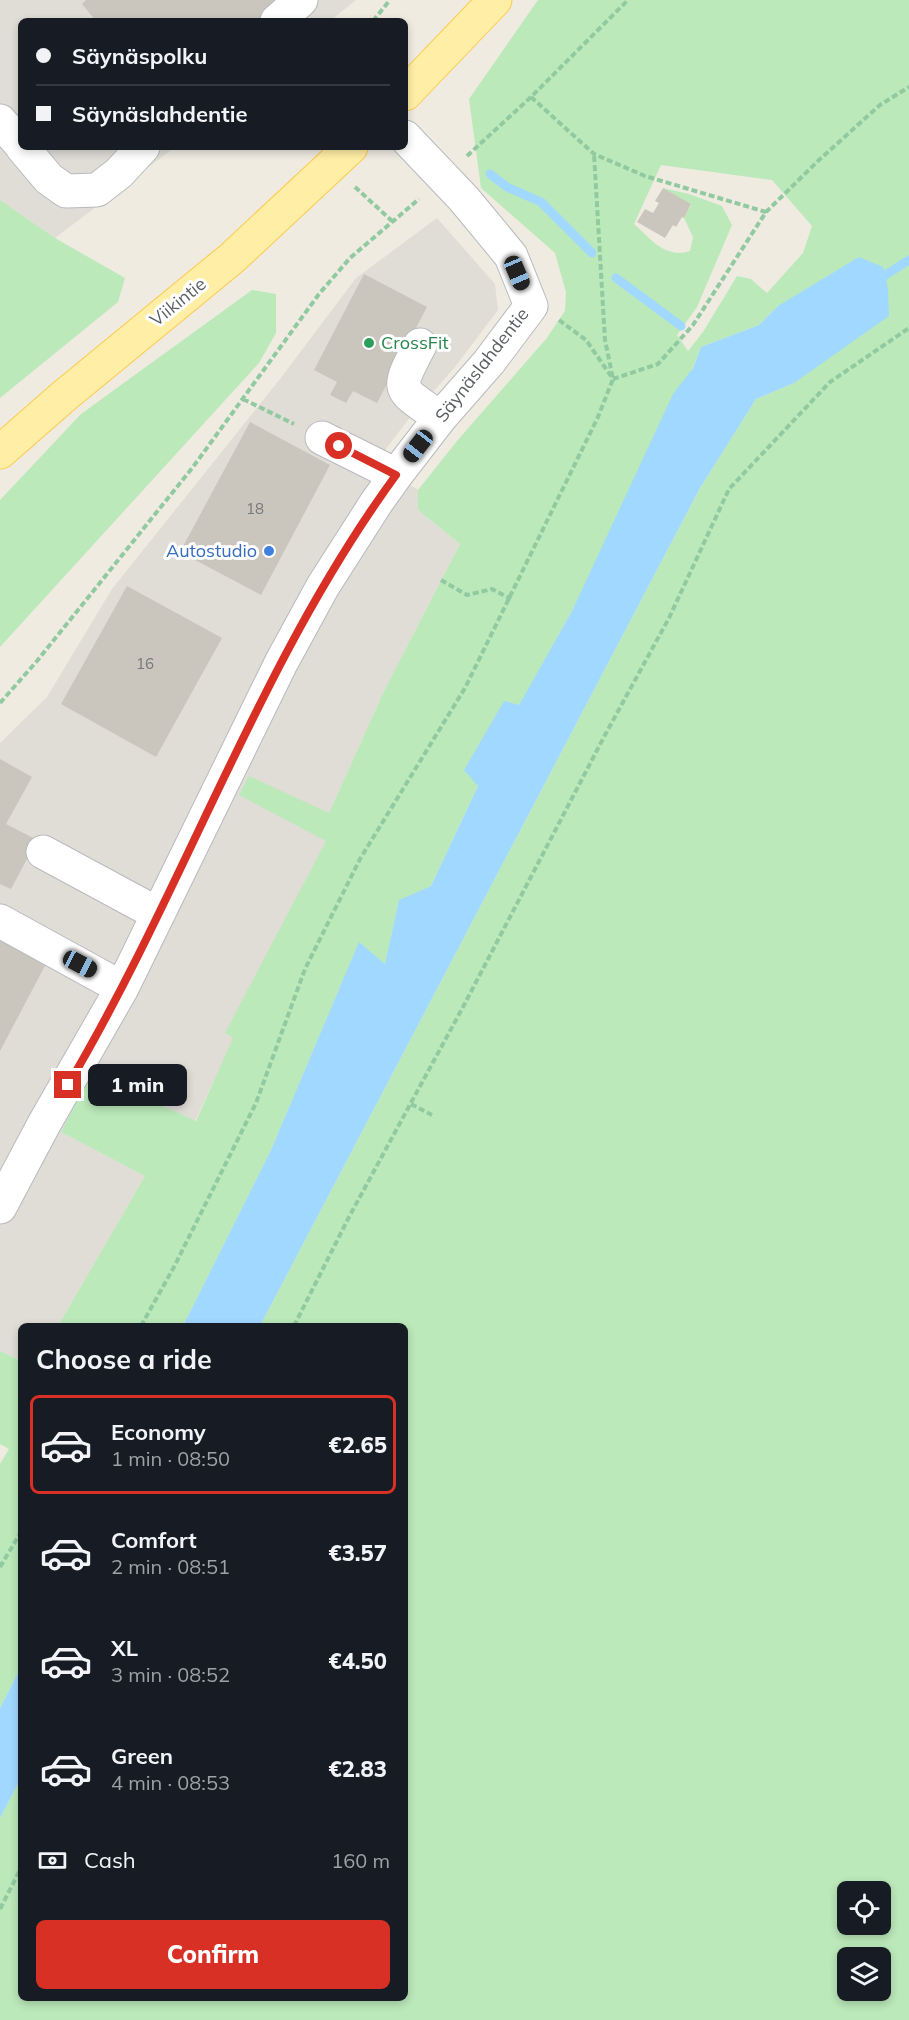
<!DOCTYPE html>
<html lang="en">
<head>
<meta charset="utf-8">
<style>
	:root { --surface:#171b24; --page:#242831; --text:#f1f3f6; --muted:#9ea1a6; --line:#363941; --accent:#d93025 }
	body { margin:0; font-family:Mulish,sans-serif; background:var(--page); color:var(--text); height:100vh; display:flex; flex-direction:column; font-size:22px; white-space:nowrap }
	* { box-sizing:border-box; margin:0 }
	p { font-size:20px; color:var(--muted) }
	.icon { flex:none; width:33px; height:33px; fill:none; stroke:currentColor; stroke-width:2; stroke-linecap:round; stroke-linejoin:round }
	.map { position:relative; flex:1; overflow:hidden }
	.sheet { position:absolute; left:18px; top:1323px; width:390px; height:678px; display:flex; flex-direction:column; background:var(--surface); border-radius:9px; box-shadow:0 3px 9px #0003 }
	.sheet>* { flex:none }
	.hud { position:absolute; left:18px; top:18px; width:390px; height:132px; border-radius:9px; box-shadow:0 3px 9px #0003; display:grid; align-content:center; height:132px; padding:0 18px; background:var(--surface) }
	.fabs { position:absolute; left:837px; top:1881px; display:grid; gap:12px }
	.fabs a { display:grid; place-items:center; width:54px; height:54px; border-radius:9px; background:var(--surface); box-shadow:0 3px 9px #0003; font-size:30px }
	.end { position:absolute; width:27px; height:27px; margin:-14px; border:8px solid #d93025; background:#fff; box-shadow:0 0 0 3px #fff }
	.from { border-radius:50% }
	.bubble { position:absolute; height:42px; border-radius:9px; background:var(--surface); box-shadow:0 3px 9px #0003; font-size:20px; font-weight:800; line-height:42px; text-align:center }
	.car { position:absolute; width:18px; height:36px; margin:-18px -9px; border-radius:8px; box-shadow:0 0 4px 2px #0007; background:linear-gradient(#222 24%,#8ab4d8 0 40%,#222 0 76%,#8ab4d8 0 86%,#222 0) }
	.hud b { display:flex; align-items:center; gap:21px; height:57px; font-size:22px }
	.hud b+b { border-top:2px solid var(--line) }
	.hud i { width:15px; height:15px; background:var(--text) }
	ul { padding:0; list-style:none }
	li { display:flex; align-items:center; gap:18px; height:99px; margin:0 12px 9px; padding:0 6px; border:3px solid transparent; border-radius:9px }
	li div { flex:1 }
	li b { display:block; font-size:22px }
	li em { font-style:normal; font-weight:800 }
	li.on { border-color:var(--accent) }
	li>.icon { width:54px; height:54px; stroke-width:1.5 }
	h2 { padding:0 18px; font-size:27px; line-height:72px }
	.pay { display:flex; align-items:center; gap:15px; height:66px; padding:0 18px; font-size:22px }
	.pay p { margin-inline-start:auto }
	.primary-button { display:flex; gap:12px; margin-top:auto; padding:12px 18px }
	.primary-button a { flex:1; height:69px; border-radius:9px; background:var(--accent); color:#fff; font-size:24px; font-weight:800; line-height:69px; text-align:center }
	.map>svg:first-child { display:block }
	.industrial { fill:#dfddd6 }
	.green { fill:#bbe9ba; fill-rule:evenodd }
	.water { fill:#a1d8ff }
	.lines { fill:none; stroke-linecap:round; stroke-linejoin:round }
	.stream { stroke:#a1d8ff; stroke-width:9 }
	.building { fill:#cac6be }
	.minor-casing { stroke:#b7babf; stroke-width:35 }
	.major-casing { stroke:#ffc94a; stroke-width:35 }
	.path { stroke:#91c9a0; stroke-width:4; stroke-dasharray:6 3; stroke-linecap:butt }
	.minor { stroke:#fff; stroke-width:33 }
	.major { stroke:#ffefa6; stroke-width:33 }
	.route { stroke:#d93025; stroke-width:8 }
	.leisure-dot { fill:#2e9e5b; stroke:#fff; stroke-width:2 }
	.shop-dot { fill:#3f7fe0; stroke:#fff; stroke-width:2 }
	.labels { text-anchor:middle; stroke-width:6; stroke-linejoin:round; paint-order:stroke }
	.number-label { font-size:15px; fill:#76787a }
	.street-label { font-size:18px; fill:#5a5e64; stroke:#fff }
	.leisure-label { font-size:18px; fill:#27864d; stroke:#fff; text-anchor:start }
	.shop-label { font-size:18px; fill:#366cbe; stroke:#fff; text-anchor:end }
</style>
</head>
<body>
<div class="map">
<svg width="909" height="2020" viewBox="0 0 909 2020">
	<rect width="100%" height="100%" fill="#efebe1"/>
	<path class="industrial" d="M0,0H356L330,21H21V147H175L55,238L0,200Z
		M437,218L495,284L498,310L455,367L408,420L375,463L418,490V510L460,544L384,691L329,813L326,841L226,1034L234,1038L195,1121L101,1078L61,1132L145,1176L58,1326H21V1361L0,1351V743L47,697L112,589L280,379L356,278Z"/>
	<path class="green" d="M538,0H909V2020H0V1818L21,1778V1998H405V1326H260L700,488L756,399L794,383L778,306L759,325L701,347L693,367L572,611L519,706L504,701L478,786L431,886L399,901L385,965L359,943L271,1150L183,1326H58L145,1176L61,1132L86,1084L101,1078L196,1121L233,1038L225,1033L326,841L239,795L249,776L329,813L384,691L460,544L418,510V490L457,441L546,339L565,311L566,292L555,253L481,188L469,99ZM661,165L772,180L812,226L803,253L767,293L751,279L737,276L703,332L688,351L677,335L697,307L732,225L722,206L689,194L663,188L691,205L684,218L693,237L690,251C665,259 651,239 634,224ZM848,1892H880V1924H848ZM848,1958H880V1990H848Z
		M0,200L55,238L125,278L118,302L0,398Z
		M252,290L276,294V333L259,363L0,647V500L81,414Z
		M0,1351L21,1361V1667L0,1708V1464L9,1449L0,1444Z"/>
	<path class="water" d="M859,257L883,267L888,288L889,316L794,383L756,399L700,488L260,1326H183L271,1150L359,942L385,964L399,900L431,886L478,786L464,770L504,701L519,705L572,611L673,394L693,368L701,347L759,325L778,306Z
		M21,1667V1778L0,1818V1708Z"/>
	<g class="lines">
		<path class="stream" d="M490,174L507,187L541,202L592,253
			M616,278L681,326
			M876,281L909,260"/>
	</g>
	<path class="building" d="M86,0H288L262,21H96L82,4Z
		M663,188L691,204L684,218L682,217L676,227L673,225L665,238L637,222L645,209L653,213L659,203L655,201Z
		M364,274L427,307L377,403L353,391L346,403L330,395L337,382L314,370Z
		M250,422L330,465L261,595L180,552Z
		M127,586L222,638L156,757L61,704Z
		M0,759L32,777L6,824L37,840L11,889L0,884Z
		M0,938L47,962L0,1051Z"/>
	<g class="lines">
		<defs>
			<path id="minor" d="M277,21L301,0
				M0,121L21,145
				M22,147L49,179L66,191L97,190L119,173L143,147
				M420,345C394,394 398,387 440,418
				M322,438L396,475
				M43,852L158,914
				M0,921L122,988
				M0,1207L44,1124L122,988L281,663L323,586L376,503L396,475L440,418L489,362L531,306L511,256L464,199L405,137"/>
			<path id="major" d="M405,94L495,0
				M0,452L64,396L232,258L351,147"/>
		</defs>
		<use href="#minor" class="minor-casing"/>
		<use href="#major" class="major-casing"/>
		<path class="path" d="M373,21L390,0
			M531,97L594,154L645,176L766,212
			M467,156L531,97L628,0
			M355,187L392,221
			M559,320L586,340L611,376
			M613,379L658,364L693,325L766,212L819,160L880,105L909,87
			M243,399L294,424
			M441,580L467,595L492,589L511,599
			M0,703L37,661L193,467L319,294L350,258L419,199
			M411,1104L432,1115
			M141,1326L174,1267L256,1103L305,969L360,859L465,688L598,417L613,379L605,340L594,154
			M294,1326L349,1217L463,1007L605,735L669,618L729,489L830,382L909,328
			M0,1567L21,1532
			M0,1909L21,1868"/>
		<use href="#minor" class="minor"/>
		<use href="#major" class="major"/>
	</g>
	<g class="lines">
		<path class="route" d="M68,1085C186,886 259,662 396,475L339,446"/>
	</g>
	<circle class="leisure-dot" cx="369" cy="343" r="6"/>
	<circle class="shop-dot" cx="269" cy="551" r="6"/>
	<g class="labels">
		<g class="number-label">
			<text x="255" y="514">18</text>
			<text x="145" y="669">16</text>
		</g>
		<g class="street-label">
			<text transform="translate(178 302) rotate(-39)" y="6">Viikintie</text>
			<text transform="translate(482 365) rotate(-52)" y="6">Säynäslahdentie</text>
		</g>
		<g class="leisure-label">
			<text x="381" y="349">CrossFit</text>
		</g>
		<g class="shop-label">
			<text x="257" y="557">Autostudio</text>
		</g>
	</g>
</svg>
<div class="fabs">
<a><svg class="icon" aria-label="locate" viewBox="0 0 24 24"><circle cx="12" cy="12" r="6"/><path d="M12 2v4M12 18v4M2 12h4M18 12h4"/></svg></a>
<a><svg class="icon" aria-label="layers" viewBox="0 0 24 24"><path d="M12 4l9 5-9 5-9-5zM3 14l9 5 9-5"/></svg></a>
</div>
<i class="end from" style="left:339px;top:446px"></i>
<i class="end" style="left:68px;top:1085px"></i>
<div class="bubble" style="left:88px;top:1064px;width:99px">1 min</div>
<i class="car" style="left:517px;top:273px;rotate:157deg"></i>
<i class="car" style="left:418px;top:446px;rotate:218deg"></i>
<i class="car" style="left:80px;top:964px;rotate:118deg"></i>
<div class="hud">
<b><i class="from"></i>Säynäspolku</b>
<b><i></i>Säynäslahdentie</b>
</div>
<section class="sheet">
<h2>Choose a ride</h2>
<ul>
<li class="on"><svg class="icon" aria-label="car" viewBox="0 0 24 24"><path d="M5 17H2v-5l4-1 3-4h7l3 4 3 1v5h-3M9 17h6M6 11h13"/><circle cx="7" cy="17" r="2"/><circle cx="17" cy="17" r="2"/></svg><div><b>Economy</b><p>1 min · 08:50</p></div><em>€2.65</em></li>
<li><svg class="icon" aria-label="car" viewBox="0 0 24 24"><path d="M5 17H2v-5l4-1 3-4h7l3 4 3 1v5h-3M9 17h6M6 11h13"/><circle cx="7" cy="17" r="2"/><circle cx="17" cy="17" r="2"/></svg><div><b>Comfort</b><p>2 min · 08:51</p></div><em>€3.57</em></li>
<li><svg class="icon" aria-label="car" viewBox="0 0 24 24"><path d="M5 17H2v-5l4-1 3-4h7l3 4 3 1v5h-3M9 17h6M6 11h13"/><circle cx="7" cy="17" r="2"/><circle cx="17" cy="17" r="2"/></svg><div><b>XL</b><p>3 min · 08:52</p></div><em>€4.50</em></li>
<li><svg class="icon" aria-label="car" viewBox="0 0 24 24"><path d="M5 17H2v-5l4-1 3-4h7l3 4 3 1v5h-3M9 17h6M6 11h13"/><circle cx="7" cy="17" r="2"/><circle cx="17" cy="17" r="2"/></svg><div><b>Green</b><p>4 min · 08:53</p></div><em>€2.83</em></li>
</ul>
<div class="pay"><svg class="icon" aria-label="cash" viewBox="0 0 24 24"><path d="M3 7h18v10H3z"/><circle cx="12" cy="12" r="2"/></svg>Cash<p>160 m</p></div>
<div class="primary-button"><a>Confirm</a></div>
</section>
</div>
</body>
</html>
